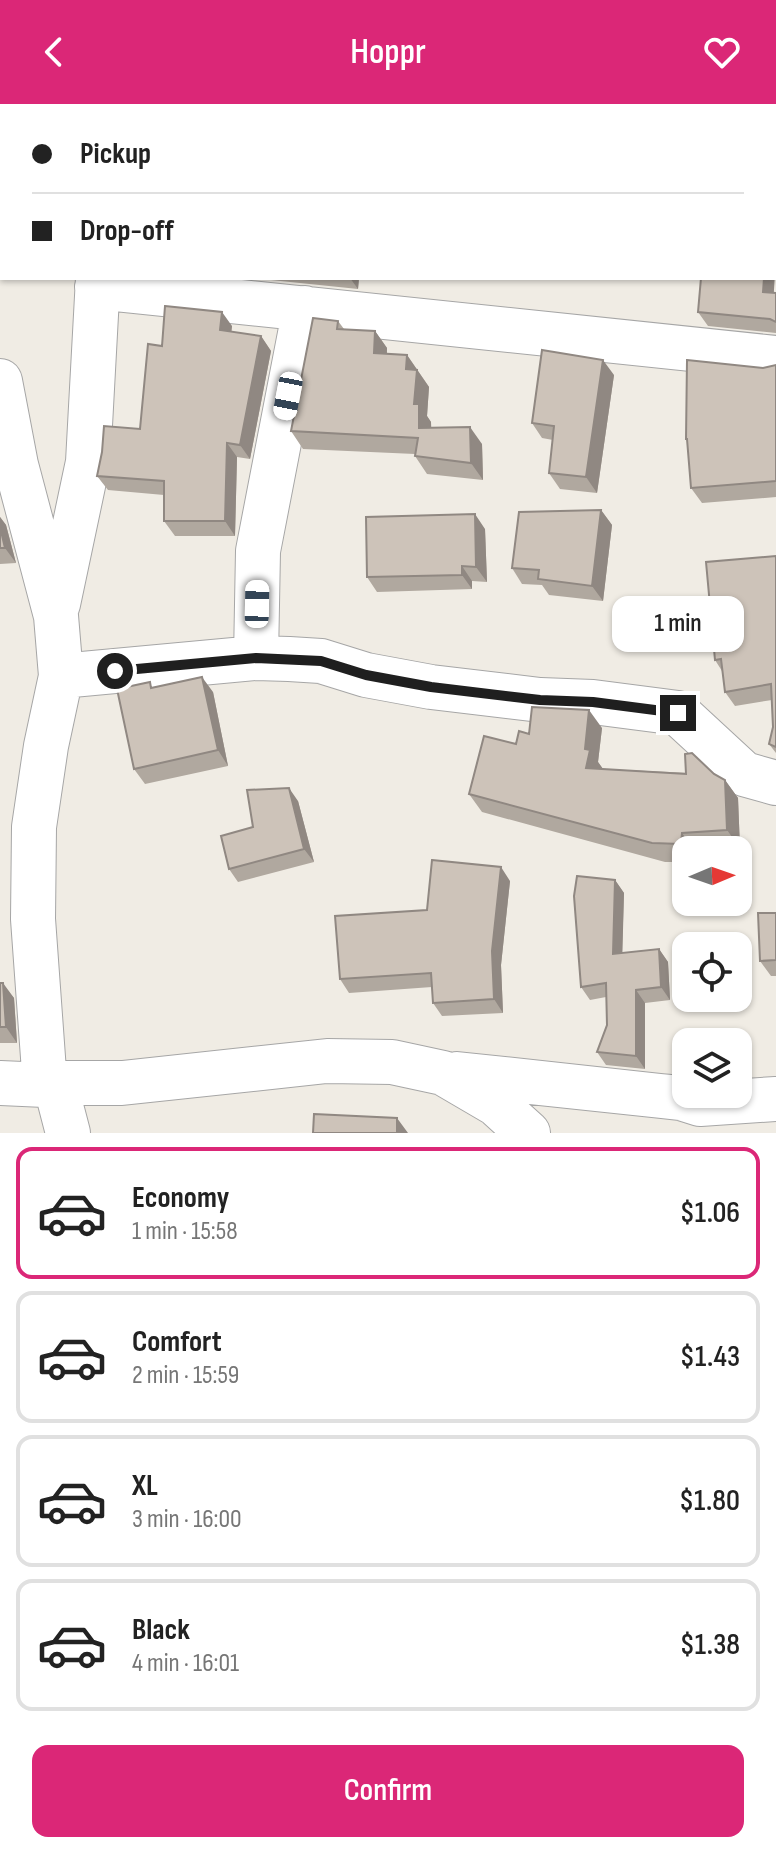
<!DOCTYPE html>
<html lang="en">
<head>
<meta charset="utf-8">
<style>
	:root { --surface:#fff; --page:#f2f2f2; --text:#222; --muted:#767676; --line:#e0e0e0; --accent:#db2777 }
	body { margin:0; font-family:"Sofia Sans Condensed",sans-serif; background:var(--page); color:var(--text); height:100vh; display:flex; flex-direction:column; font-size:30px; white-space:nowrap }
	* { box-sizing:border-box; margin:0 }
	p { font-size:26px; color:var(--muted) }
	.icon { flex:none; width:44px; height:44px; fill:none; stroke:currentColor; stroke-width:2; stroke-linecap:round; stroke-linejoin:round }
	.map { position:relative; height:1029px; overflow:hidden }
	.drawer { display:flex; flex-direction:column; background:var(--surface); flex:1 }
	.drawer>* { flex:none }
	.guide { position:absolute; left:0px; top:0px; width:776px; height:176px; box-shadow:0 2px 6px #0004; display:grid; align-content:center; height:176px; padding:0 32px; background:var(--surface) }
	.needle { width:52px; rotate:88deg }
	.controls { position:absolute; left:672px; top:732px; display:grid; gap:16px }
	.controls a { display:grid; place-items:center; width:80px; height:80px; border-radius:16px; background:var(--surface); box-shadow:0 2px 6px #0004; font-size:40px }
	.end { position:absolute; width:36px; height:36px; margin:-18px; border:10px solid #1f1f1f; background:#fff; box-shadow:0 0 0 4px #fff }
	.from { border-radius:50% }
	.bubble { position:absolute; height:56px; border-radius:16px; background:var(--surface); box-shadow:0 2px 6px #0004; font-size:26px; font-weight:600; line-height:56px; text-align:center }
	.car { position:absolute; width:24px; height:48px; margin:-24px -12px; border-radius:10px; box-shadow:0 0 6px 2px #0007; background:linear-gradient(#fff 24%,#345 0 40%,#fff 0 76%,#345 0 86%,#fff 0) }
	.guide b { display:flex; align-items:center; gap:28px; height:76px; font-size:30px }
	.guide b+b { border-top:2px solid var(--line) }
	.guide i { width:20px; height:20px; background:var(--text) }
	ul { padding:14px 0 0; list-style:none }
	li { display:flex; align-items:center; gap:24px; height:132px; margin:0 16px 12px; padding:0 16px; border:4px solid var(--line); border-radius:16px }
	li div { flex:1 }
	li b { display:block; font-size:30px }
	li em { font-style:normal; font-weight:600 }
	li.selected { border-color:var(--accent) }
	li>.icon { width:72px; height:72px; stroke-width:1.5 }
	.action { display:flex; gap:16px; margin-top:auto; padding:16px 32px }
	.action a { flex:1; height:92px; border-radius:16px; background:var(--accent); color:#fff; font-size:32px; font-weight:600; line-height:92px; text-align:center }
	header { display:flex; justify-content:space-between; align-items:center; height:104px; padding:0 32px; background:var(--accent); color:#fff; font-size:36px; font-weight:600 }
	.map>svg:first-child { display:block }
	.lines { fill:none; stroke-linecap:round; stroke-linejoin:round }
	.street-casing { stroke:#a6a6a6; stroke-width:46 }
	.street { stroke:#fff; stroke-width:44 }
	.wall { fill:#b0a89f }
	.shaded-wall { fill:#908882 }
	.building { fill:#cdc3b9; stroke:#908882; stroke-width:2 }
	.route { stroke:#1f1f1f; stroke-width:10 }
</style>
</head>
<body>
<header><svg class="icon" aria-label="back" viewBox="0 0 24 24"><path d="M15 5l-7 7 7 7"/></svg>Hoppr<svg class="icon" aria-label="heart" viewBox="0 0 24 24"><path d="M12 20l-8-8c-3-5 5-10 8-4 3-6 11-1 8 4z"/></svg></header>
<div class="map">
<svg width="776" height="1029" viewBox="0 0 776 1029">
	<rect width="100%" height="100%" fill="#f0ece4"/>
	<g class="lines">
		<defs>
			<path id="street" d="M125,2L126,0
				M0,11H2
				M0,120L2,121
				M97,183L776,254
				M0,277L16,361L56,512L61,572L46,642L34,723L33,815L45,981
				M58,500L88,358L98,174
				M256,554L258,447L305,204
				M61,572L256,554L289,555L321,557L366,571L431,583L540,596L593,598L678,609L744,670L776,679
				M457,970L661,992L681,994L700,1000L776,995
				M0,979L45,981L55,979H122L327,957L392,958L443,969L496,1000L528,1029
				M55,979L68,1029"/>
		</defs>
		<use href="#street" class="street-casing"/>
		<use href="#street" class="street"/>
	</g>
	<path class="wall" d="M776,0V44H774V2Z
		M774,150L776,153L773,189H776V229L708,222L698,208L774,174Z
		M251,174H359L358,185Z
		M338,217L344,225L375,227L387,244V250L407,251L429,283L427,312L431,318V324L482,340L483,376L427,370L415,352V350L303,345L291,327Z
		M232,222L231,228L261,232L271,247L250,355L237,353L235,432H175L164,417V391L108,386L97,372L140,325L162,242Z
		M776,261V393L702,399L691,384L688,338L686,335L763,264Z
		M614,271L597,389L560,385L549,369L553,336L542,334L532,319Z
		M601,406L612,421L603,497L549,491L542,481L522,480L512,464Z
		M0,413L6,421L16,459L0,460Z
		M485,425L487,478L472,477V485L377,488L367,473Z
		M776,452V649L769,640L773,623L772,596L735,602L725,588L722,567L715,556Z
		M154,584L213,588L228,662L145,680L134,665Z
		M602,624L598,658L603,665L714,670L725,676L738,694L740,744L686,746V758H665L482,708L469,690L516,640L529,630Z
		M298,697L314,758L238,778L229,765L253,723Z
		M615,776L624,789L622,849L659,845L668,858L670,896L645,899V965L606,961L597,948L607,921L606,893L590,896L581,883Z
		M510,777L501,861L503,909L442,912L433,899L432,883L349,889L340,875L427,806Z
		M776,809V872H771L760,857Z
		M0,879L14,894L17,939H0Z"/>
	<path class="shaded-wall" d="M250,0H265V2H249Z
		M774,150L776,153L773,202L763,188L764,174H774Z
		M350,174H359L358,185Z
		M222,208L232,222L230,240L220,226Z
		M375,227L387,244L386,266L374,249Z
		M261,232L271,247L250,355L240,341Z
		M407,251L429,283L427,312L431,318L432,342L419,324L406,265Z
		M603,256L614,271L597,389L586,373Z
		M470,323L482,340L483,376L471,359Z
		M227,339L237,353L235,432L225,417Z
		M601,406L612,421L603,497L592,482Z
		M475,410L485,425L487,478L476,463Z
		M0,413L6,421L16,459L5,444L0,423Z
		M462,462L472,477V485L462,471Z
		M202,573L213,588L228,662L218,646Z
		M589,606L602,624L598,658L603,665L586,664L585,645Z
		M725,676L738,694L740,744L727,726Z
		M289,684L298,697L314,758L304,745Z
		M682,729L694,746H686V747L681,740Z
		M501,763L510,777L501,861L503,909L494,895L492,847Z
		M615,776L624,789L622,863L613,850Z
		M659,845L668,858L670,896L661,883Z
		M3,879L14,894L17,939L6,923Z
		M636,886L645,899V965L636,952Z
		M397,1014L408,1029H397Z"/>
	<path class="building" d="M165,0H250L249,2H165Z
		M675,0H776V29H774V2H674Z
		M701,174H764L763,188L776,189V218L770,215L698,208Z
		M165,202L222,208L220,226L261,232L240,341L227,339L225,417H164V377L97,372L102,348L104,322L140,325L148,240L162,242Z
		M313,214L338,217L337,225L375,227L374,249L407,251L406,265L417,266L414,300H419V324L470,323L471,359L415,352L418,334L291,327Z
		M542,246L603,256L586,373L549,369L554,322L532,319Z
		M687,256L763,264L776,261V377L691,384L687,335H686Z
		M601,406L592,482L538,475L539,466L512,464L519,408Z
		M475,410L476,463L462,462V471L367,473L366,413Z
		M0,423L5,444H0Z
		M776,452V643L769,640L773,623L771,580L725,588L721,555L715,556L706,458Z
		M202,573L218,646L134,665L117,585L150,578L151,584Z
		M532,603L589,606L585,645L590,646L586,664L686,670L685,650L692,649L714,670L725,676L727,726L682,729L681,740L652,739L469,690L484,632L516,640L519,627L529,630Z
		M289,684L304,745L229,765L221,732L253,723L247,686Z
		M432,756L501,763L492,847L494,895L433,899L431,869L340,875L335,812L427,806Z
		M577,772L615,776L613,850L659,845L661,883L636,886V952L597,948L607,921L606,879L581,883L574,792Z
		M758,809H776V856L760,857Z
		M0,879H3L6,923H0Z
		M314,1010L397,1014V1029H313Z"/>
	<g class="lines">
		<path class="route" d="M115,567L256,554L321,557L366,571L431,583L540,596L593,598L678,609"/>
	</g>
</svg>
<div class="controls">
<a><svg class="needle" viewBox="-14 -14 28 28"><path d="M0-13l5 13h-10z" fill="#e53935"/><path d="M0 13l5-13h-10z" fill="#767676"/></svg></a>
<a><svg class="icon" aria-label="locate" viewBox="0 0 24 24"><circle cx="12" cy="12" r="6"/><path d="M12 2v4M12 18v4M2 12h4M18 12h4"/></svg></a>
<a><svg class="icon" aria-label="layers" viewBox="0 0 24 24"><path d="M12 4l9 5-9 5-9-5zM3 14l9 5 9-5"/></svg></a>
</div>
<i class="end from" style="left:115px;top:567px"></i>
<i class="end" style="left:678px;top:609px"></i>
<div class="bubble" style="left:612px;top:492px;width:132px">1 min</div>
<i class="car" style="left:288px;top:292px;rotate:191deg"></i>
<i class="car" style="left:257px;top:500px;rotate:1deg"></i>
<div class="guide">
<b><i class="from"></i>Pickup</b>
<b><i></i>Drop-off</b>
</div>
</div>
<section class="drawer">
<ul>
<li class="selected"><svg class="icon" aria-label="car" viewBox="0 0 24 24"><path d="M5 17H2v-5l4-1 3-4h7l3 4 3 1v5h-3M9 17h6M6 11h13"/><circle cx="7" cy="17" r="2"/><circle cx="17" cy="17" r="2"/></svg><div><b>Economy</b><p>1 min · 15:58</p></div><em>$1.06</em></li>
<li><svg class="icon" aria-label="car" viewBox="0 0 24 24"><path d="M5 17H2v-5l4-1 3-4h7l3 4 3 1v5h-3M9 17h6M6 11h13"/><circle cx="7" cy="17" r="2"/><circle cx="17" cy="17" r="2"/></svg><div><b>Comfort</b><p>2 min · 15:59</p></div><em>$1.43</em></li>
<li><svg class="icon" aria-label="car" viewBox="0 0 24 24"><path d="M5 17H2v-5l4-1 3-4h7l3 4 3 1v5h-3M9 17h6M6 11h13"/><circle cx="7" cy="17" r="2"/><circle cx="17" cy="17" r="2"/></svg><div><b>XL</b><p>3 min · 16:00</p></div><em>$1.80</em></li>
<li><svg class="icon" aria-label="car" viewBox="0 0 24 24"><path d="M5 17H2v-5l4-1 3-4h7l3 4 3 1v5h-3M9 17h6M6 11h13"/><circle cx="7" cy="17" r="2"/><circle cx="17" cy="17" r="2"/></svg><div><b>Black</b><p>4 min · 16:01</p></div><em>$1.38</em></li>
</ul>
<div class="action"><a>Confirm</a></div>
</section>
</body>
</html>
